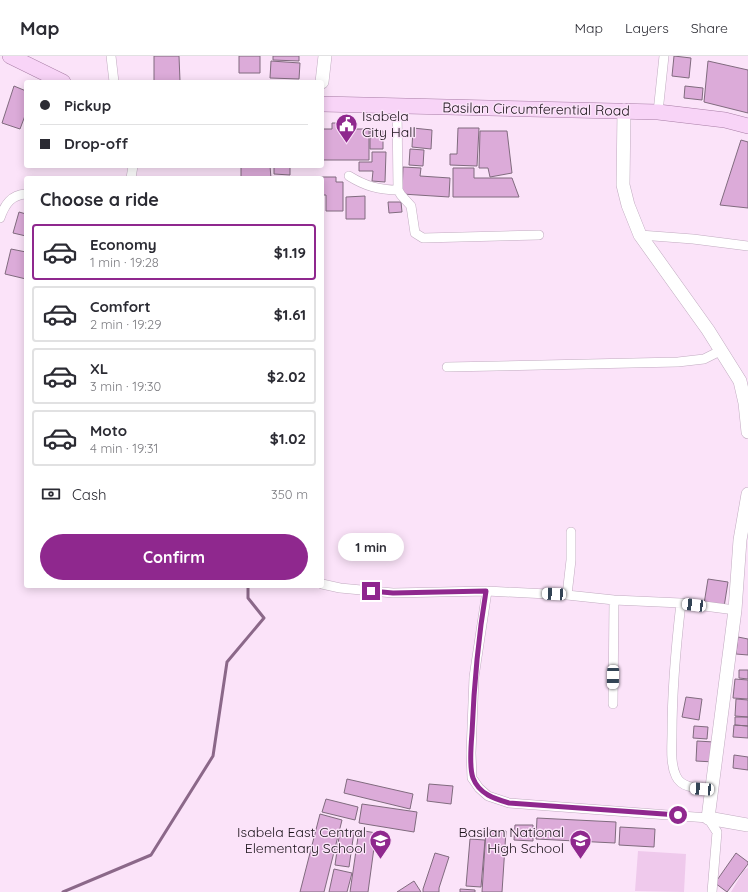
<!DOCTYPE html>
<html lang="en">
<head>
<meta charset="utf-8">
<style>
	:root { --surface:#fff; --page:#f2f2f3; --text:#2b2b33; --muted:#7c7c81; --line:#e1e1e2; --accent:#8f288e }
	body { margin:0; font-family:Quicksand,sans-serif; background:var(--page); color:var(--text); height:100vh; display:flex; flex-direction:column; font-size:15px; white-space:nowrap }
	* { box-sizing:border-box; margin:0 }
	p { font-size:13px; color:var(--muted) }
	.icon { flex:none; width:22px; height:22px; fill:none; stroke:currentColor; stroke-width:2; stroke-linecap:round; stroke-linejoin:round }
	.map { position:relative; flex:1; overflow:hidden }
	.drawer { position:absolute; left:24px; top:120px; width:300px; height:412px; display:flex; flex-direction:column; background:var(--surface); border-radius:4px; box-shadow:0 2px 10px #0003 }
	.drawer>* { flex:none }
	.guide { position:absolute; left:24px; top:24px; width:300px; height:88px; border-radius:4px; box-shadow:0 2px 10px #0003; display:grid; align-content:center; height:88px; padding:0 16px; background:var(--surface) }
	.end { position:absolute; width:18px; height:18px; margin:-9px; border:5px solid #8f288e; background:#fff; box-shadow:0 0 0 2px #fff }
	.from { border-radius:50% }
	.bubble { position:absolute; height:28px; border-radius:14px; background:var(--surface); box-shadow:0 2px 10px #0003; font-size:13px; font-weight:700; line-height:28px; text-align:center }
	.car { position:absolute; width:12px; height:24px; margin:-12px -6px; border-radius:5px; box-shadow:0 0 3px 1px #0007; background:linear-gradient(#fff 24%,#345 0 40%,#fff 0 76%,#345 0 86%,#fff 0) }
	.guide b { display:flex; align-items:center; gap:14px; height:38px; font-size:15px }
	.guide b+b { border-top:1px solid var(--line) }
	.guide i { width:10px; height:10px; background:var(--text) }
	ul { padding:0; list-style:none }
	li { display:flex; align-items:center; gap:12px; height:56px; margin:0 8px 6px; padding:0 8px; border:2px solid var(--line); border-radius:4px }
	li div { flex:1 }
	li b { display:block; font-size:15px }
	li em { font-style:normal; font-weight:700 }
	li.selected { border-color:var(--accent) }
	li>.icon { width:36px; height:36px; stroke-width:1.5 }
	h2 { padding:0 16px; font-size:18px; line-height:48px }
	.pay { display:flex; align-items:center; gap:10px; height:44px; padding:0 16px; font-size:15px }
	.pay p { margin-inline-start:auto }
	.cta { display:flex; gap:8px; margin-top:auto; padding:8px 16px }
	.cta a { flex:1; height:46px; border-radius:24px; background:var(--accent); color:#fff; font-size:16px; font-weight:700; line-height:46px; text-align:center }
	header { display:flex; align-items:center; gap:24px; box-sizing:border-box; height:56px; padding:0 20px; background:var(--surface); border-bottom:1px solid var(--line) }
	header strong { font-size:19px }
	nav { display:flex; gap:22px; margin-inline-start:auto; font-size:14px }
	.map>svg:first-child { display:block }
	.green { fill:#efc9ec }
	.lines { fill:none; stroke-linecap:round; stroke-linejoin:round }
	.stream { stroke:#8b6889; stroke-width:3 }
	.building { fill:#dcabd9; stroke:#806b7e }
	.street-casing { stroke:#c1abc0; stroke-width:10 }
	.secondary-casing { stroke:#c1abc0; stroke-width:14 }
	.primary-casing { stroke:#a87ea6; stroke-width:16 }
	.street { stroke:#fff; stroke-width:9 }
	.secondary { stroke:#fff; stroke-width:13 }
	.primary { stroke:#f8d4f7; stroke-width:15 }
	.route { stroke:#8f288e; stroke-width:5 }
	.labels { text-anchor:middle; stroke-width:3; stroke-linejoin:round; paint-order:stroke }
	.street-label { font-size:14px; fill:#1b131a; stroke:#fbe3f9 }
	.poi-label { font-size:14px; fill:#1b131a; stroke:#fbe3f9; text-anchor:end }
</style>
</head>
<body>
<header>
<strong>Map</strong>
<nav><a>Map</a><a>Layers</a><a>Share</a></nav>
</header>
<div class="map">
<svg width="748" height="836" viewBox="0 0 748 836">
	<rect width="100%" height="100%" fill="#fbe3f9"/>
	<path class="green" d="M638,795L686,798L684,836L635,835Z
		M748,812V836H731L744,814Z"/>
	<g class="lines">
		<path class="stream" d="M63,836L151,799L213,700L227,606L264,562L248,542V530"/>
	</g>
	<path class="building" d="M154,0H179L180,25H154Z
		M239,0H260V17H239Z
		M273,0H299V5L273,4Z
		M674,0L691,2L689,22L672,20Z
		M271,5L300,7L299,23L270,22Z
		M708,5L748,14V57L704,46Z
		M14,30L26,35V57L20,73L2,67Z
		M685,30L703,32L702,44L684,42Z
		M332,67H351V73H369V104H322V73H332Z
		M413,72L432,74L431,93L412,91Z
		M458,72H479L477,110L450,109V98H457Z
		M370,75H383V93H370Z
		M480,75H507L512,117L490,121L488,112H479Z
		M741,84L748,86V152L720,149Z
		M410,93L424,94L423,110L409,109Z
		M372,96H386L385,126L372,125L373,115H359V106H372Z
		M241,110H270L271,122H241Z
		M274,110H290V119L274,118Z
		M403,111L421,112L420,120L450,122L449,141L402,138Z
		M453,112H474V122H512L519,141H453Z
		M291,121H336V126H343V155H326V139H322V122Z
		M365,140V163H346V141Z
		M388,146H401L402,156L389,157Z
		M19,156L26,158V180L13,177Z
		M11,193L26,196V223L5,218Z
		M708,523L728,526L724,551L704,548Z
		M738,581L748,583V599L736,598Z
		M739,614H748V623L739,622Z
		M735,623L748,624V643L733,642Z
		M686,641L702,643L699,664L682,661Z
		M736,643L748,644V661L735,660Z
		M735,661H748V670L735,669Z
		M734,669L748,670V682L733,681Z
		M694,670L708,671L707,683L693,682Z
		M697,685L714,686V706L696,705Z
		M734,699L748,701V714L733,712Z
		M347,723L413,738L410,753L344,737Z
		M429,728L453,730L451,748L427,745Z
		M326,743L358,751L355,764L322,756Z
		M362,748L417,756L414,776L359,767Z
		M320,758L342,764L324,836H300Z
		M537,762L616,766L615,787L536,783Z
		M515,769H533V785L514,784Z
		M620,771L655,773L654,791L619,789Z
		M340,774L354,776L349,811L335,809Z
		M359,774L376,777L368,836H350Z
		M486,774L506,775L502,836H482Z
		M470,783L485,784L481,831L466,830Z
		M435,797L449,801L439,832V836H423V833Z
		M736,797L748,806V808L727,836L715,827Z
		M334,813L352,817L347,836H329Z
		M414,825L421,836H397Z
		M460,833L475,834V836H460Z"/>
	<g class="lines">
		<defs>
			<path id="street" d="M111,0L114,26
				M397,51L398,134L401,139L411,150L415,177L423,182L539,179
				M658,56L664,0
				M349,120C365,130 379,134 398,134
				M131,122L133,110
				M0,162C5,148 11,139 26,138
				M640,179L693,183L748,190
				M447,311L678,306L704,303L722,294
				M322,528L340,532L393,537L487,535L567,539L614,544L681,547L735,554
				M487,535L474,621L471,697L472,722L479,732L488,740L509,747L708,762L717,776L712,836
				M567,539L571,504V476
				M681,547C676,590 672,634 672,677C672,691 670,707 676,720C682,733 699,732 711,733
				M613,648L614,544"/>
			<path id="secondary" d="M322,26L325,0
				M624,54L623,129L628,149L640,179L708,274L740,325L745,347L748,376
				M748,438L740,484L735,554L708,762L748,769"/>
			<path id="primary" d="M10,0L63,26
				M322,48L658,56L725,64L748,70"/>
		</defs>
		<use href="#street" class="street-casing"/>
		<use href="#secondary" class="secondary-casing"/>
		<use href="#primary" class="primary-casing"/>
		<use href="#street" class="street"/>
		<use href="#secondary" class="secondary"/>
		<use href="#primary" class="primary"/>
	</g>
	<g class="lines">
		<path class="route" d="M371,535L393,537L486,535C478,583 474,628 472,677C471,689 469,711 473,722C479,738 495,743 509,747L678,759"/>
	</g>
	<defs>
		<symbol id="civic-pin" viewBox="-11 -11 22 30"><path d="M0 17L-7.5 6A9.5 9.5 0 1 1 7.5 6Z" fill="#8f288e" stroke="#fbe3f9"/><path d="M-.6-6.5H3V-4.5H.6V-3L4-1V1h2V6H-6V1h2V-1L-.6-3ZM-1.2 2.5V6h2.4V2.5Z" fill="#fff"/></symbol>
		<symbol id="school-pin" viewBox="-11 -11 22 30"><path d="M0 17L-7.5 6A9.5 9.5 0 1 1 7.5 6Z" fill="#8f288e" stroke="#fbe3f9"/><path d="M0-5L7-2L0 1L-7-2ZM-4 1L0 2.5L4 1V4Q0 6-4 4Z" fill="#fff"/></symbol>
	</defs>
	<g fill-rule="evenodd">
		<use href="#civic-pin" x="334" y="56" width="25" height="34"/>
		<use href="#school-pin" x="368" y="772" width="25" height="34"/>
		<use href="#school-pin" x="568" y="772" width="25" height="34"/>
	</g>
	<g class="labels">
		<g class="street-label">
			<text transform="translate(536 53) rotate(1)" y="5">Basilan Circumferential Road</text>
		</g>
		<g class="poi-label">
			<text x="362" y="65" text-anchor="start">Isabela<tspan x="362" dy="16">City Hall</tspan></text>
			<text x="366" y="781">Isabela East Central<tspan x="366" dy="16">Elementary School</tspan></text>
			<text x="564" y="781">Basilan National<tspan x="564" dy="16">High School</tspan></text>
		</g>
	</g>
</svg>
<i class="end from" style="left:678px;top:759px"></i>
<i class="end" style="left:371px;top:535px"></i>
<div class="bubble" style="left:338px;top:477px;width:66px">1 min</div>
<i class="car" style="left:554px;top:538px;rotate:273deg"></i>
<i class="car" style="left:694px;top:549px;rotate:277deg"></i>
<i class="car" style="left:613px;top:621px;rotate:181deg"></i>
<i class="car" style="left:702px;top:733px;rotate:274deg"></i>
<div class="guide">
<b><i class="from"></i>Pickup</b>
<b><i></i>Drop-off</b>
</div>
<section class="drawer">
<h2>Choose a ride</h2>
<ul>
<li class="selected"><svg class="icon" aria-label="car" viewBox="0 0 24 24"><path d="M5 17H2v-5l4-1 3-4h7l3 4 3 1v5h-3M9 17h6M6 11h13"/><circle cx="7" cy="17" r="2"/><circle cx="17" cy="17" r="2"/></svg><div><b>Economy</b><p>1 min · 19:28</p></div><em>$1.19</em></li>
<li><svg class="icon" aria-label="car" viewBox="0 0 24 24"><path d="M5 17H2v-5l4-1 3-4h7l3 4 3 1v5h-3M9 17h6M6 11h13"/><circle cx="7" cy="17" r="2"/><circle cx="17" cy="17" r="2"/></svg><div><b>Comfort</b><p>2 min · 19:29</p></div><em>$1.61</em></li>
<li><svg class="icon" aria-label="car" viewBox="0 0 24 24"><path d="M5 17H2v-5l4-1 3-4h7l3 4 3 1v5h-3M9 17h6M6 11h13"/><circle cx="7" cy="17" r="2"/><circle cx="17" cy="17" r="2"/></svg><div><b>XL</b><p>3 min · 19:30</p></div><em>$2.02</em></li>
<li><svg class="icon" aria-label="car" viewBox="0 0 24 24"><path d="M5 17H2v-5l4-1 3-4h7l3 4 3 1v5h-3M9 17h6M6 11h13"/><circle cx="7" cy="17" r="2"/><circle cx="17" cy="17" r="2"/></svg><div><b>Moto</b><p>4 min · 19:31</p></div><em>$1.02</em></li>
</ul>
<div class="pay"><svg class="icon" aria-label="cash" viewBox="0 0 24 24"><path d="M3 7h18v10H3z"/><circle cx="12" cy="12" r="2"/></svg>Cash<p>350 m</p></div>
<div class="cta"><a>Confirm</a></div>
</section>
</div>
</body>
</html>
